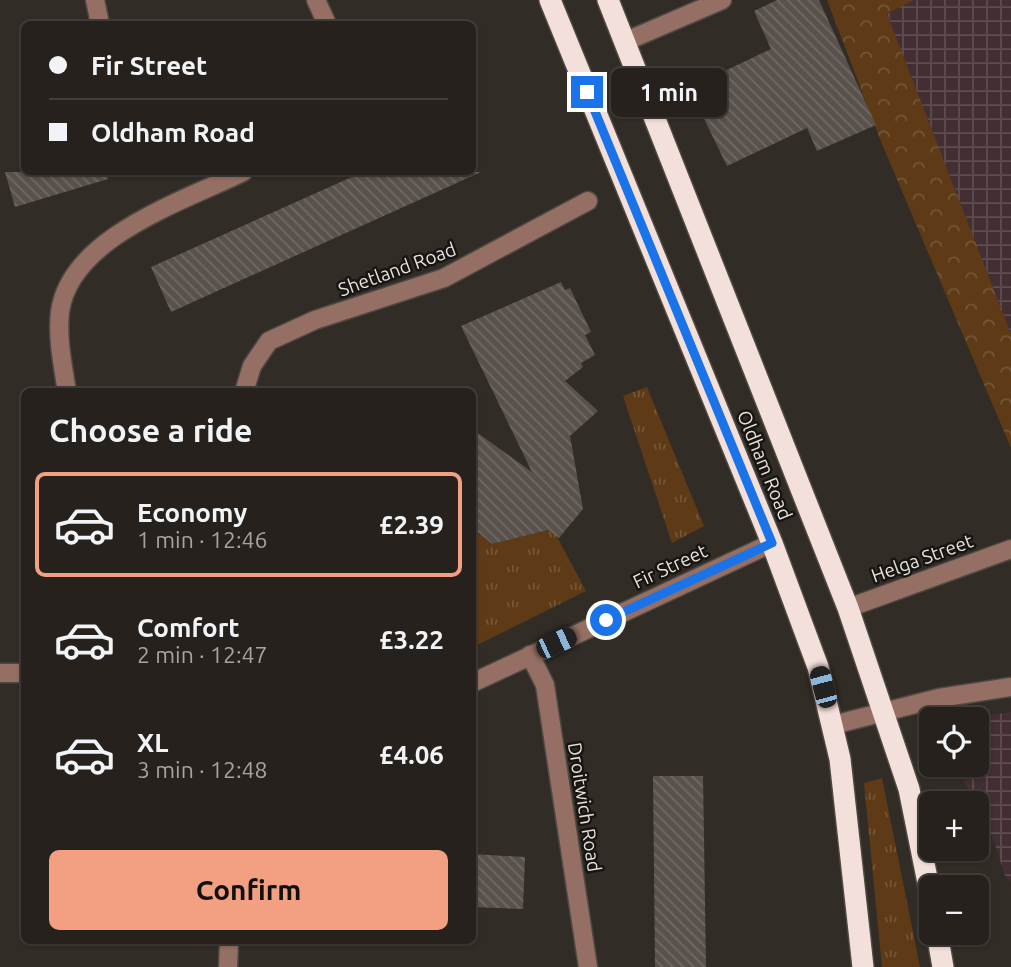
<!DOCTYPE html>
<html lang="en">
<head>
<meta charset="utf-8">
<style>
	:root { --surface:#26211c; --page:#322e29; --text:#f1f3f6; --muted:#a4a3a3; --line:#423e3b; --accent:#f2a081 }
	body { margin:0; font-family:Ubuntu,sans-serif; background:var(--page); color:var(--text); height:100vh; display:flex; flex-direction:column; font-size:26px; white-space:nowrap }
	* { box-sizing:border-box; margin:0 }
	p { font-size:23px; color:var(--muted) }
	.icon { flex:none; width:38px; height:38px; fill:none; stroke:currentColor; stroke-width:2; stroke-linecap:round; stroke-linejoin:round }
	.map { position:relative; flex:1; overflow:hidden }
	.side { position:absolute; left:21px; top:388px; width:455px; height:556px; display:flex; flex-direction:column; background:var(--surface); border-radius:10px; box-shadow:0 2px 5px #0004,0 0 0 2px var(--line) }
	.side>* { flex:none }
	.hud { position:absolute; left:21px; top:21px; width:455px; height:154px; border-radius:10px; box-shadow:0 2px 5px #0004,0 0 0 2px var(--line); display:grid; align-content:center; height:154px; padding:0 28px; background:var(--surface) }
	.fabs { position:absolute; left:919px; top:707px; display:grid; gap:14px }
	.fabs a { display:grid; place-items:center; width:70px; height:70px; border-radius:10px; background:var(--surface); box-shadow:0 2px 5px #0004,0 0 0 2px var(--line); font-size:35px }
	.end { position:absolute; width:32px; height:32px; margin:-16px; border:9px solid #1a73e8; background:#fff; box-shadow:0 0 0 4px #fff }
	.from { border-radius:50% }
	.bubble { position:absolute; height:49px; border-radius:10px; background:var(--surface); box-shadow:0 2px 5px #0004,0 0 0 2px var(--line); font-size:23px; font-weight:600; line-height:49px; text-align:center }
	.car { position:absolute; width:21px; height:42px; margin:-21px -10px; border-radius:9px; box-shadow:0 0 5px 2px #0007; background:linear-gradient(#222 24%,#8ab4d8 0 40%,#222 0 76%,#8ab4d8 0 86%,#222 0) }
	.hud b { display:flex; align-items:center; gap:24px; height:66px; font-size:26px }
	.hud b+b { border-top:2px solid var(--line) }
	.hud i { width:18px; height:18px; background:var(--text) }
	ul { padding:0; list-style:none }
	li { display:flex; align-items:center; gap:21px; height:105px; margin:0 14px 10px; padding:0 14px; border:4px solid transparent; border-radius:10px }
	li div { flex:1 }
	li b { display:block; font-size:26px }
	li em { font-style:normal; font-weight:600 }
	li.selected { border-color:var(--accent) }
	li>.icon { width:63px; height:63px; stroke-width:1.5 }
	h2 { padding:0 28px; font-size:32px; line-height:84px }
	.cta { display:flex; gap:14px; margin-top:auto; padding:14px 28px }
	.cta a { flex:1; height:80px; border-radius:10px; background:var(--accent); color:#111; font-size:28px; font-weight:600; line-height:80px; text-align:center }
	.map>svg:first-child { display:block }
	.industrial { fill:url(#industrial-grid) }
	.grass { fill:url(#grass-tufts) }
	.forest { fill:url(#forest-crowns) }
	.building { fill:url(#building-back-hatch) }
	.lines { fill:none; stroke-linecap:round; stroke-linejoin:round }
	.minor-casing { stroke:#4f4943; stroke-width:21 }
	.highway-casing { stroke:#4f4943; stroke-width:24 }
	.minor { stroke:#956f63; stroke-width:18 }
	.highway { stroke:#f4e0da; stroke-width:21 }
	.route { stroke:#1a73e8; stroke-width:9 }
	.labels { text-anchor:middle; stroke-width:5; stroke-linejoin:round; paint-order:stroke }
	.street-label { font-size:19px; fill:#e6e2de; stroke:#181512 }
</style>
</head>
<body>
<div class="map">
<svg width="1011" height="967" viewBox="0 0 1011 967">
	<defs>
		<pattern id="industrial-grid" width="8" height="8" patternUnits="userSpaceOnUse" patternTransform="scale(1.75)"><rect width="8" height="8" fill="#422e33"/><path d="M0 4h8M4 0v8" fill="none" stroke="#5d4c50"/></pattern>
		<pattern id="grass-tufts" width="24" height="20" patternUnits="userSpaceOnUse" patternTransform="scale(1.75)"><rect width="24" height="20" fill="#5e3a16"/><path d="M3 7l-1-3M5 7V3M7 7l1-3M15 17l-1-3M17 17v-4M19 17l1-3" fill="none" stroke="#755637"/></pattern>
		<pattern id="forest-crowns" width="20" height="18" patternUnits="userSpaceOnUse" patternTransform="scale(1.75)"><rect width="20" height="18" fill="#5e3a16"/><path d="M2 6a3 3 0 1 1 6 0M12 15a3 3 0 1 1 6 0" fill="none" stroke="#755637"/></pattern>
		<pattern id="building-back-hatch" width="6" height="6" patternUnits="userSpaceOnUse" patternTransform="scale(1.75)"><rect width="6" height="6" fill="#59514b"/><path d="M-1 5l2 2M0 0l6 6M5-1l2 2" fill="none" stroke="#716a64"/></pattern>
	</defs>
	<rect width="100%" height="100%" fill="#322c26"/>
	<path class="industrial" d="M914,0H1011V334L887,14Z
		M1011,712V881L1005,876L994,841L963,780V765H976V719H962Z"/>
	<path class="grass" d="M647,387L704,526L672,543L623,396Z
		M472,527L492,544L548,530L556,535L586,591L473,647Z
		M882,778L920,967H882L864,783Z"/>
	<path class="forest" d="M827,0H914L887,14L1011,334V448L882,144Z"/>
	<path class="building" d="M777,0H819L876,125L817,151L807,128L727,166L689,88L771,49L754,11Z
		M5,172H106L108,179L15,207Z
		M363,172H481L171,312L151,267Z
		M561,282L565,290L570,288L591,332L585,335L595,355L581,363L583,367L565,381L598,411L570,436L583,509L559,538L548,530L492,544L472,527V429L532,472L461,326Z
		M653,776H703L706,967H655Z
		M472,854L525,857L523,909L472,907Z"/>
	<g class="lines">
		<defs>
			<path id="minor" d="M95,0L100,24
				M316,0L327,24
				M624,42L722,0
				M67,392C63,366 57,339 60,312C70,237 184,201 243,172
				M244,392L252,366L269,341L315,320L444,278L588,201
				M848,608L1011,549
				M530,655L545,685L588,967
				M0,673H24
				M472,683L772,543
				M833,725L939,698L1011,687
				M228,967L229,942"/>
			<path id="highway" d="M550,0L772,543L818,667L840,759L863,967
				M608,0L848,608L909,789L931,898
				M937,933L943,967"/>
		</defs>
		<use href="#minor" class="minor-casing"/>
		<use href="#highway" class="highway-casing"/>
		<use href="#minor" class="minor"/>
		<use href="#highway" class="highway"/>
	</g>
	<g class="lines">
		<path class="route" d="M587,92L772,543L606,620"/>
	</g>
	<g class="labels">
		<g class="street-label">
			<text transform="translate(397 269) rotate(-20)" y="7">Shetland Road</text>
			<text transform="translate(765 465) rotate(68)" y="7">Oldham Road</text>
			<text transform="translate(922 558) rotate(-20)" y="7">Helga Street</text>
			<text transform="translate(670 566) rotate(-25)" y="7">Fir Street</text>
			<text transform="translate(585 807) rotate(81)" y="7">Droitwich Road</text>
		</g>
	</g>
</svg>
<div class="fabs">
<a><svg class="icon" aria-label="locate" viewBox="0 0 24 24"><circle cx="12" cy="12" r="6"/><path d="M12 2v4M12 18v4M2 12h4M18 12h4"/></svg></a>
<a>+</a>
<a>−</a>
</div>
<i class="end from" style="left:606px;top:620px"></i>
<i class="end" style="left:587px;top:92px"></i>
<div class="bubble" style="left:611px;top:68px;width:116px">1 min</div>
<i class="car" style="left:556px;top:643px;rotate:65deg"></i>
<i class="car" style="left:823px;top:687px;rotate:345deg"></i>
<div class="hud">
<b><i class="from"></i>Fir Street</b>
<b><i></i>Oldham Road</b>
</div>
<section class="side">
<h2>Choose a ride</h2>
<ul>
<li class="selected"><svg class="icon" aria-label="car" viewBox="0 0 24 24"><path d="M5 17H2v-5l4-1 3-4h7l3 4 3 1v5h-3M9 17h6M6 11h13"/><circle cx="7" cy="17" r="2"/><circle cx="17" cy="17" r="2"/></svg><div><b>Economy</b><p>1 min · 12:46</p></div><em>£2.39</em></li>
<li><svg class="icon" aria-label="car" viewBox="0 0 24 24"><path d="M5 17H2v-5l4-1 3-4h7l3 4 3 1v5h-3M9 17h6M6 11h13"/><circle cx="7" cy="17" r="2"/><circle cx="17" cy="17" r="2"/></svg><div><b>Comfort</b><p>2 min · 12:47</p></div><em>£3.22</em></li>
<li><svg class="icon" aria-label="car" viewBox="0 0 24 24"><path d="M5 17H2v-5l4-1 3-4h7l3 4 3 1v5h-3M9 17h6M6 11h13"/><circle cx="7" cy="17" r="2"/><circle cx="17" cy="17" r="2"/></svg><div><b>XL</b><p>3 min · 12:48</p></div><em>£4.06</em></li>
</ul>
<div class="cta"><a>Confirm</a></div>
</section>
</div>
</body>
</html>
